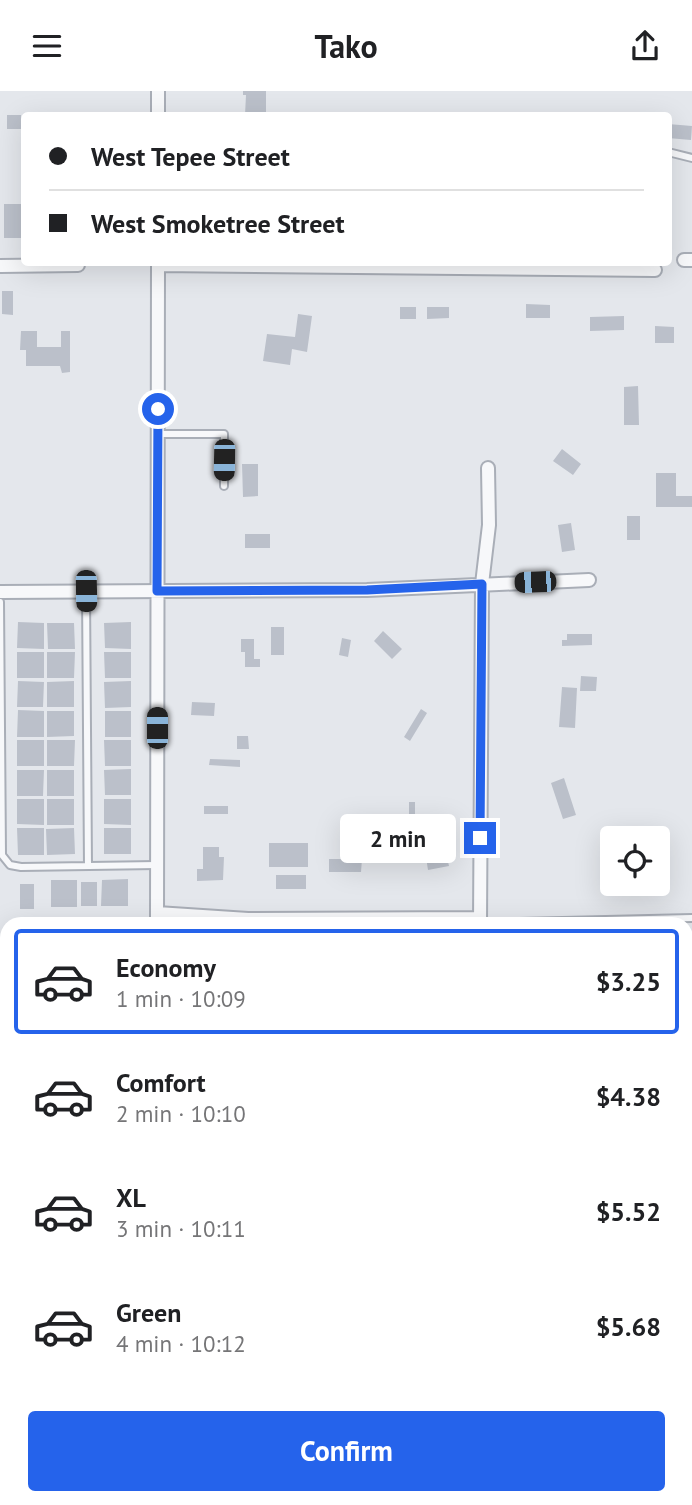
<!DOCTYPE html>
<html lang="en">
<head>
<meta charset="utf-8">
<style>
	:root { --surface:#fff; --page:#f6f6f6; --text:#202124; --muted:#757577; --line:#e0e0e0; --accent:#2563eb }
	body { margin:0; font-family:"PT Sans",sans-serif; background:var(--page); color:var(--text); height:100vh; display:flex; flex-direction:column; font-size:26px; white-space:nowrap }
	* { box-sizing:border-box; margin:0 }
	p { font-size:23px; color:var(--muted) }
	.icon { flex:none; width:38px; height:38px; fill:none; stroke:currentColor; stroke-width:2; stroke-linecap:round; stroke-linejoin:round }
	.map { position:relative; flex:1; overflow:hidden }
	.details { position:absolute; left:0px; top:826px; width:693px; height:588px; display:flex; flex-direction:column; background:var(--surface); border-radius:21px 21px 0 0; box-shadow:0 7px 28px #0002 }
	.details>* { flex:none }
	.guide { position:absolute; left:21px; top:21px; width:651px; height:154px; border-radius:7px; box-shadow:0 7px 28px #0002; display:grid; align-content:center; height:154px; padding:0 28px; background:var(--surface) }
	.controls { position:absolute; left:600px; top:735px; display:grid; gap:14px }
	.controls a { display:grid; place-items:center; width:70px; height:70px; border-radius:7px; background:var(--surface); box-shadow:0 7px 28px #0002; font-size:35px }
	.end { position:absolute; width:32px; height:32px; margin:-16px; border:9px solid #2563eb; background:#fff; box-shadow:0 0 0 4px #fff }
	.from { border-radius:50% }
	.bubble { position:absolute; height:49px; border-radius:7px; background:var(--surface); box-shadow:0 7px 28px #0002; font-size:23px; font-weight:700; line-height:49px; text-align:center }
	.car { position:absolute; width:21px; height:42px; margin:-21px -10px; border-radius:9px; box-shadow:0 0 5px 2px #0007; background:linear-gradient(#222 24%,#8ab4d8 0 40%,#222 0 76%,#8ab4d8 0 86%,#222 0) }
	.guide b { display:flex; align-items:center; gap:24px; height:66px; font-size:26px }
	.guide b+b { border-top:2px solid var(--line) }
	.guide i { width:18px; height:18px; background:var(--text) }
	ul { padding:12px 0 0; list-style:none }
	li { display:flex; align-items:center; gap:21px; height:105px; margin:0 14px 10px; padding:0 14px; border:4px solid transparent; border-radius:7px }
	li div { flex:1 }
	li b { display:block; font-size:26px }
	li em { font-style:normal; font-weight:700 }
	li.selected { border-color:var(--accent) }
	li>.icon { width:63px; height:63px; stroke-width:1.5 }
	.cta { display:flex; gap:14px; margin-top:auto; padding:14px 28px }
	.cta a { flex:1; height:80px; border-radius:7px; background:var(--accent); color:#fff; font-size:28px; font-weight:700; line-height:80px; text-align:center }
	header { display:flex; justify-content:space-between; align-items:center; height:91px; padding:0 28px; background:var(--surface); font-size:32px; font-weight:700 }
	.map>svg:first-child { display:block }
	.built { fill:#d2d6de }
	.green { fill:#c9d6c5 }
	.building { fill:#bbc0ca }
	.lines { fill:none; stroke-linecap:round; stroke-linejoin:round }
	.service-casing { stroke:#a9aeb7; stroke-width:10 }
	.minor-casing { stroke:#a9aeb7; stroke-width:16 }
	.tertiary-casing { stroke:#a9aeb7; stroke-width:19 }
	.path { stroke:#c2c5cb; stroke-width:2; stroke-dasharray:5 5; stroke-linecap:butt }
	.service { stroke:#f7f8fa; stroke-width:6 }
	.minor { stroke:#f7f8fa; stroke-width:12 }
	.tertiary { stroke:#f7f8fa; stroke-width:16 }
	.route { stroke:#2563eb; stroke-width:9 }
</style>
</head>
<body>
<header><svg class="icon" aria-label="menu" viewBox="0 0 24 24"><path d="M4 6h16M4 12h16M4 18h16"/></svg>Tako<svg class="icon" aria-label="share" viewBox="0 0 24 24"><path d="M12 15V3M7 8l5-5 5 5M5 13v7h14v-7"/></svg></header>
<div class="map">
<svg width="692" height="1414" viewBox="0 0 692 1414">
	<rect width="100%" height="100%" fill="#e4e7ec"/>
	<path class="built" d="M686,1163H692V1414H461V1407H686Z"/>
	<path class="green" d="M472,1407H544L549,1414H472Z"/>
	<path class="building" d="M243,0H266V24H245L246,4H243Z
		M7,24H21V38H7Z
		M668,33L692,35L691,49L668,47Z
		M4,113H24V147H4Z
		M2,200H13V224L2,223Z
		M526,213L550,214V227H526Z
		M400,216H416V228H400Z
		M427,216H449V227L427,228Z
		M298,223L312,225L307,261L292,258L290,274L263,270L267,243L295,246Z
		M624,225V239L590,240V226Z
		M655,235L674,236V252H655Z
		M21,240H37V256H61V240H70V281L62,282L60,275H26V259H20Z
		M638,295L639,334H624V296Z
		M562,358L581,373L573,384L553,370Z
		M242,373H258V405L243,406Z
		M656,382H676V405H692V416H656Z
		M627,425H640V449H627Z
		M571,432L575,459L562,461L558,434Z
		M245,443H270V457H245Z
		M18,531L44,532V558L17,557Z
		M131,531V558L105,557L104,532Z
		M47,532H74L75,558H48Z
		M271,536H284V564H271Z
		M383,540L402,558L392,568L374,550Z
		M567,543H592V554L562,555V549H567Z
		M342,547L351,549L348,566L339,564Z
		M241,548H254V568H260V576H245V561H241Z
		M17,561H44V587H17Z
		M47,561H75L74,587H47Z
		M104,561H131V587H105Z
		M581,585L597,586L596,600H580Z
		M18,590L44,591L43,616H17Z
		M74,590V616H47V591Z
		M131,590V616L105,617L104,591Z
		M562,596L577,597L575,637L559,636Z
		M192,611L215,612L214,625L191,624Z
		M421,618L427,622L410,650L404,646Z
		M18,619L44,620V646H17Z
		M47,620H74V645L47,646Z
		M105,620H131V646H105Z
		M237,645H248L249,658H237Z
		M17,649H44V675H17Z
		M47,649H75L74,675H47Z
		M104,649H131V675H105Z
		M210,668L240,669V676L209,674Z
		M131,678V704H105L104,679Z
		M17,679H44L43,705H17Z
		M47,679H74V705H47Z
		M564,687L576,724L563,728L551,692Z
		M17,708H44V734L17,733Z
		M47,708H74V734H47Z
		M104,708H131V734L104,733Z
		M409,711H415V746H409Z
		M204,715H228V723H204Z
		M17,737H44V764H18Z
		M74,737L75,763L47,764L46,738Z
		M104,737H131V763H104Z
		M269,752H308V776H269Z
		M203,756H219V766H224L223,789L197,790V778H203Z
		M446,762L449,775L428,779L426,766Z
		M329,768H362L361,781H329Z
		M276,784H306V798H276Z
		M128,788V815H101L102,789Z
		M51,789H77V816H51Z
		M81,791H97V815H81Z
		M20,793H34V818H20Z
		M686,1263H692V1322H686Z
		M686,1350L692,1363V1377L686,1380Z"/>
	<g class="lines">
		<defs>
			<path id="service" d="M668,61L692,67
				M157,343H224V395
				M86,501L88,775
				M0,511L2,764L10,774L21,776L157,774
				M480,832L692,827
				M355,1407L361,1412L386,1414
				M606,1407V1413"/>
			<path id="minor" d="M158,0V24
				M684,169H692
				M158,174L655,179
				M0,175L78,174
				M0,501L367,499L589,489
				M157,822L248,828L480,827
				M157,833L158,172
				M480,833L482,493L489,434L488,377"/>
			<path id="tertiary" d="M0,1141L7,1142
				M686,1147L692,1146"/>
		</defs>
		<use href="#service" class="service-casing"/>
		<use href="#minor" class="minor-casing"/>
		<use href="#tertiary" class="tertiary-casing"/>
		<path class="path" d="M686,1252H692
			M686,1325H692
			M686,1342L692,1356"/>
		<use href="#service" class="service"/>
		<use href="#minor" class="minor"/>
		<use href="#tertiary" class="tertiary"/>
	</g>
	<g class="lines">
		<path class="route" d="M158,318L157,500L367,499L482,493L480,747"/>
	</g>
</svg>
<div class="controls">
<a><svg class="icon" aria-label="locate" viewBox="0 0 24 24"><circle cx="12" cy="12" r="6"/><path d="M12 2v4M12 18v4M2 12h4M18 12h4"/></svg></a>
</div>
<i class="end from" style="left:158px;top:318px"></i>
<i class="end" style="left:480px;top:747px"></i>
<div class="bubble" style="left:340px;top:723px;width:116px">2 min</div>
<i class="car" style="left:224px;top:369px;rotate:181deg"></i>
<i class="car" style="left:535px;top:491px;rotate:268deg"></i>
<i class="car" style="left:86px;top:500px;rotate:179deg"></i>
<i class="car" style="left:157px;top:637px;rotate:0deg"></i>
<div class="guide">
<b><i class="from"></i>West Tepee Street</b>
<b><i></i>West Smoketree Street</b>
</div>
<section class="details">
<ul>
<li class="selected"><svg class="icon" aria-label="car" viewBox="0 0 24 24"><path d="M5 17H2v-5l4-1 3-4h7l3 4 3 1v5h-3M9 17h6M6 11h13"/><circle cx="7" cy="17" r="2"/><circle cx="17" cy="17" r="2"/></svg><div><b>Economy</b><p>1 min · 10:09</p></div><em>$3.25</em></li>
<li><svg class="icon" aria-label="car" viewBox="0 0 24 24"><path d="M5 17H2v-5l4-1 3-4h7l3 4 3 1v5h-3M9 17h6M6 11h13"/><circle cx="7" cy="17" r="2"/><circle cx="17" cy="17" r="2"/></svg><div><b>Comfort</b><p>2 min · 10:10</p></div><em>$4.38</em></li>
<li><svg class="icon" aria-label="car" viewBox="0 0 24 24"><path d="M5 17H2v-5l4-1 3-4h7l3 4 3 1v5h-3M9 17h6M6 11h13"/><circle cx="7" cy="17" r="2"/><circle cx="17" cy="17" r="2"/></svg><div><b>XL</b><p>3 min · 10:11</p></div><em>$5.52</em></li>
<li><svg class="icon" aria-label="car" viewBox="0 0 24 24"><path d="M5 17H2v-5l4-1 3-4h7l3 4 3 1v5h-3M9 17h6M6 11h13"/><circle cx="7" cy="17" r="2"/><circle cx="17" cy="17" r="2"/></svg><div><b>Green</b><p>4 min · 10:12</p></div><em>$5.68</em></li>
</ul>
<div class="cta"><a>Confirm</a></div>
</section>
</div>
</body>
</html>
